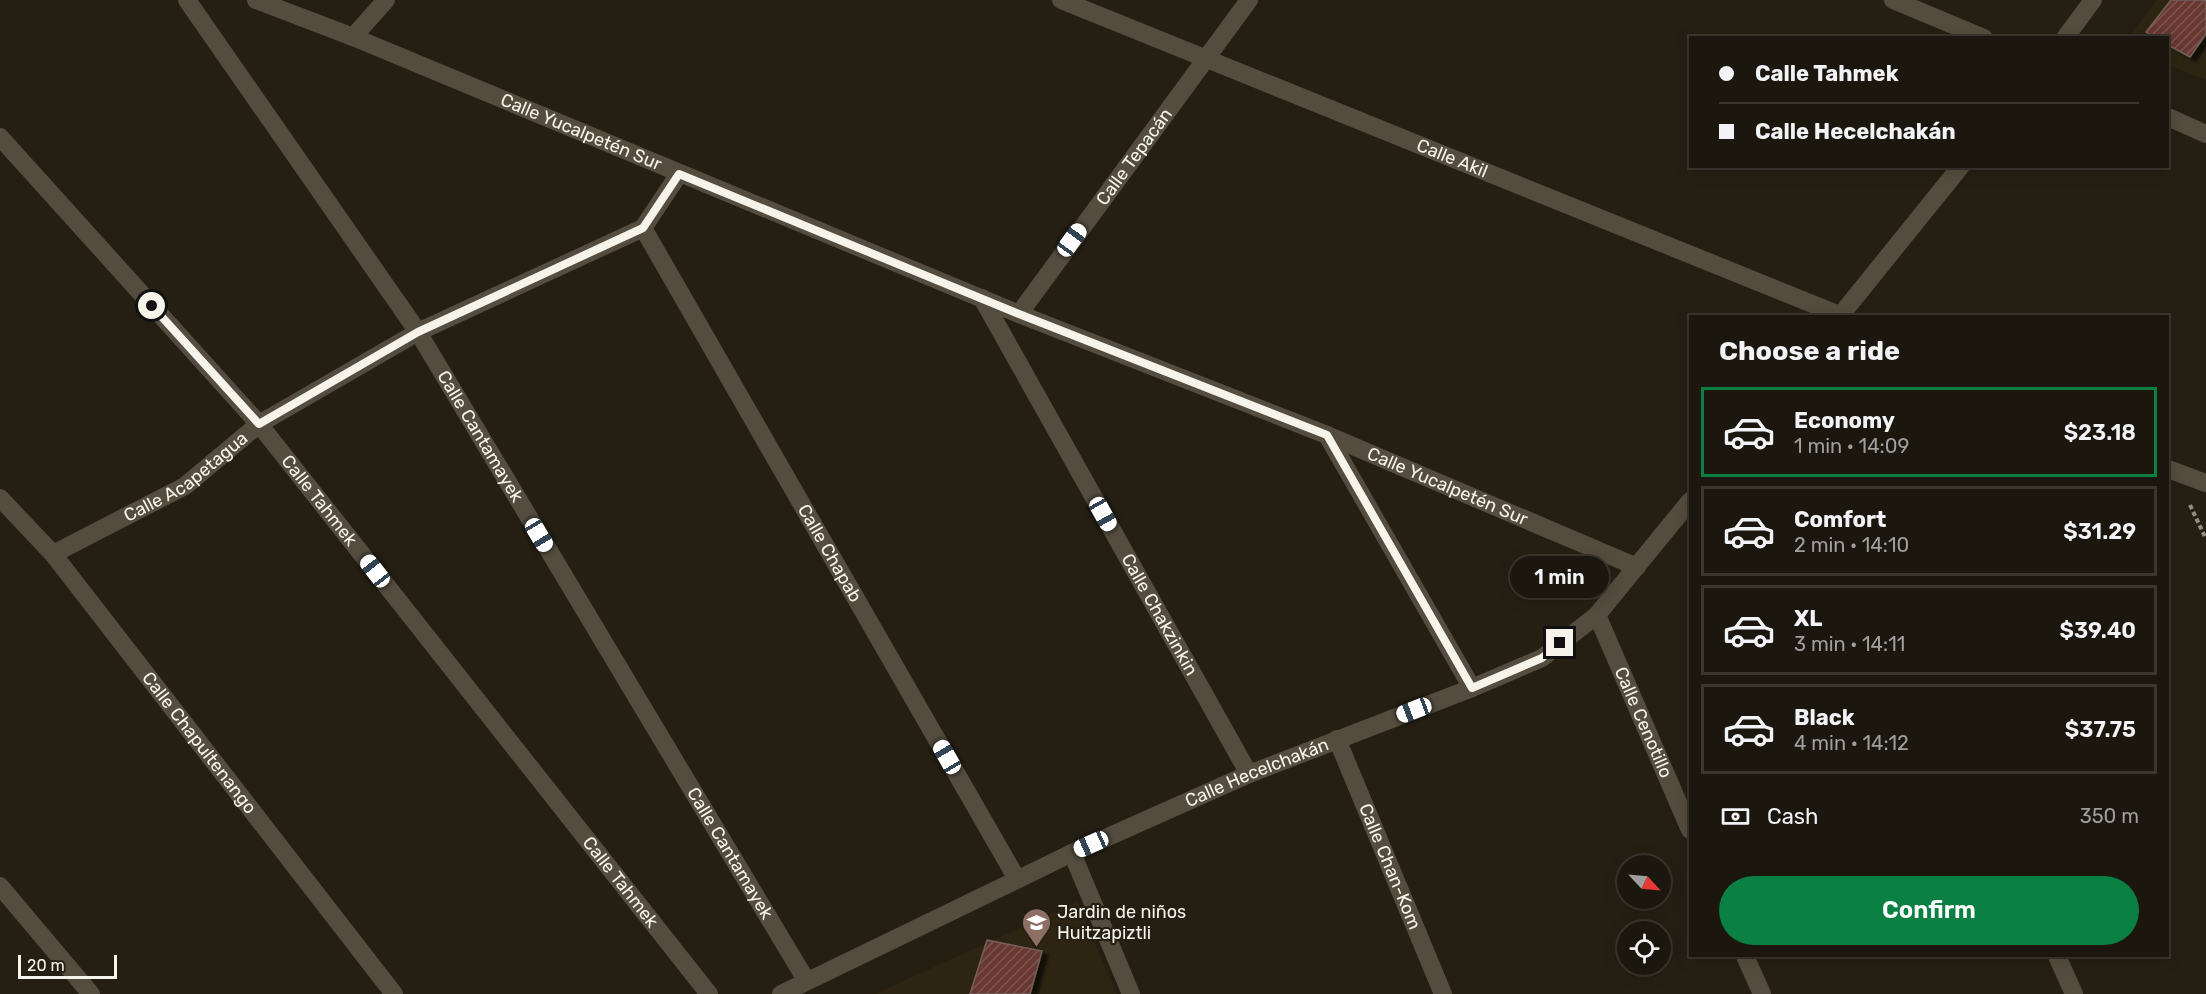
<!DOCTYPE html>
<html lang="en">
<head>
<meta charset="utf-8">
<style>
	:root { --surface:#1c170e; --page:#29241c; --text:#f1f3f6; --muted:#a09f9e; --line:#3a362e; --accent:#0b8043 }
	body { margin:0; font-family:Rubik,sans-serif; background:var(--page); color:var(--text); height:100vh; display:flex; flex-direction:column; font-size:22px; white-space:nowrap }
	* { box-sizing:border-box; margin:0 }
	p { font-size:20px; color:var(--muted) }
	.icon { flex:none; width:33px; height:33px; fill:none; stroke:currentColor; stroke-width:2; stroke-linecap:round; stroke-linejoin:round }
	.map { position:relative; flex:1; overflow:hidden }
	.panel { position:absolute; left:1689px; top:315px; width:480px; height:642px; display:flex; flex-direction:column; background:var(--surface); border-radius:0px; box-shadow:0 3px 15px #0003,0 0 0 2px var(--line) }
	.panel>* { flex:none }
	.guide { position:absolute; left:1689px; top:36px; width:480px; height:132px; border-radius:0px; box-shadow:0 3px 15px #0003,0 0 0 2px var(--line); display:grid; align-content:center; height:132px; padding:0 30px; background:var(--surface) }
	.needle { width:39px; rotate:116deg }
	.fabs { position:absolute; left:1617px; top:855px; display:grid; gap:12px }
	.fabs a { display:grid; place-items:center; width:54px; height:54px; border-radius:50%; background:var(--surface); box-shadow:0 3px 15px #0003,0 0 0 2px var(--line); font-size:30px }
	.scale { position:absolute; left:18px; bottom:15px; width:99px; box-sizing:border-box; padding-left:6px; border:3px solid #f6f3ea; border-top:0; font-size:16px; line-height:21px; white-space:nowrap; color:#f6f3ea; -webkit-text-stroke:4px #251f13; paint-order:stroke }
	.end { position:absolute; width:27px; height:27px; margin:-14px; border:8px solid #f6f3ea; background:#111; box-shadow:0 0 0 3px #111 }
	.from { border-radius:50% }
	.bubble { position:absolute; height:42px; border-radius:21px; background:var(--surface); box-shadow:0 3px 15px #0003,0 0 0 2px var(--line); font-size:20px; font-weight:600; line-height:42px; text-align:center }
	.car { position:absolute; width:18px; height:36px; margin:-18px -9px; border-radius:8px; box-shadow:0 0 4px 2px #0007; background:linear-gradient(#fff 24%,#345 0 40%,#fff 0 76%,#345 0 86%,#fff 0) }
	.guide b { display:flex; align-items:center; gap:21px; height:57px; font-size:22px }
	.guide b+b { border-top:2px solid var(--line) }
	.guide i { width:15px; height:15px; background:var(--text) }
	ul { padding:0; list-style:none }
	li { display:flex; align-items:center; gap:18px; height:90px; margin:0 12px 9px; padding:0 18px; border:3px solid var(--line); border-radius:0px }
	li div { flex:1 }
	li b { display:block; font-size:22px }
	li em { font-style:normal; font-weight:600 }
	li.active { border-color:var(--accent) }
	li>.icon { width:54px; height:54px; stroke-width:1.5 }
	h2 { padding:0 30px; font-size:27px; line-height:72px }
	.pay { display:flex; align-items:center; gap:15px; height:66px; padding:0 30px; font-size:22px }
	.pay p { margin-inline-start:auto }
	.action { display:flex; gap:12px; margin-top:auto; padding:12px 30px }
	.action a { flex:1; height:69px; border-radius:36px; background:var(--accent); color:#fff; font-size:24px; font-weight:600; line-height:69px; text-align:center }
	.map>svg:first-child { display:block }
	.built { fill:#2d2512 }
	.building { fill:url(#building-hatch); stroke:#73615e; stroke-width:1.5; filter:url(#shadow) }
	.lines { fill:none; stroke-linecap:round; stroke-linejoin:round }
	.path { stroke:#928d83; stroke-width:4; stroke-dasharray:4.5 3; stroke-linecap:butt }
	.minor { stroke:#544d3f; stroke-width:18 }
	.route { stroke:#f6f3ea; stroke-width:8 }
	.labels { text-anchor:middle; stroke-width:4.5; stroke-linejoin:round; paint-order:stroke }
	.street-label { font-size:18px; fill:#f6f3ea; stroke:#251f13 }
	.poi-label { font-size:18px; fill:#f6f3ea; stroke:#251f13; text-anchor:start }
</style>
</head>
<body>
<div class="map">
<svg width="2206" height="994" viewBox="0 0 2206 994">
	<defs>
		<pattern id="building-hatch" width="6" height="6" patternUnits="userSpaceOnUse" patternTransform="scale(1.5)"><rect width="6" height="6" fill="#683731"/><path d="M-1 1l2-2M0 6l6-6M5 7l2-2" fill="none" stroke="#7e544f"/></pattern>
		<filter id="shadow"><feDropShadow dx="6" dy="4" stdDeviation="1.5" flood-color="#0009"/></filter>
	</defs>
	<rect width="100%" height="100%" fill="#251f13"/>
	<path class="built" d="M2157,0H2206V80L2168,65V38H2128Z
		M1077,902L1117,994H875Z"/>
	<path class="building" d="M2171,0H2206V34L2190,57L2168,45V38H2155L2146,32Z
		M987,940L1042,951L1030,994H970Z"/>
	<g class="lines">
		<path class="path" d="M2190,505L2206,539"/>
		<g class="minor">
			<path id="s1" d="M187,0L418,332L806,980"/>
			<path id="s2" d="M256,0L353,37L1019,314L1327,435L1637,567"/>
			<path id="s3" d="M1061,0L1842,316"/>
			<path d="M1893,0L1984,38"/>
			<path d="M353,37L386,0"/>
			<path d="M2065,38L2093,0"/>
			<path d="M2168,117L2206,134"/>
			<path id="s4" d="M0,137L259,424L709,994"/>
			<path id="s5" d="M643,228L1017,879"/>
			<path id="s6" d="M982,298L1249,774"/>
			<path id="s7" d="M1019,314L1249,0"/>
			<path d="M1840,316L1961,166"/>
			<path d="M1327,435L1472,688"/>
			<path d="M2168,469L2206,483"/>
			<path id="s8" d="M0,498L53,554L394,994"/>
			<path id="s9" d="M53,554L185,486L259,424L418,332L643,228L679,174"/>
			<path id="s10" d="M1597,615L1690,830"/>
			<path id="s11" d="M1337,739L1443,994"/>
			<path d="M1072,853L1131,994"/>
			<path d="M0,886L91,994"/>
			<path d="M1745,956L1762,994"/>
			<path d="M2057,956L2074,994"/>
			<path id="s12" d="M781,994L1072,853L1249,774L1472,688L1542,658L1597,615L1690,501"/>
		</g>
	</g>
	<g class="lines">
		<path class="route" d="M152,306L259,424L418,332L643,228L679,174L1019,314L1327,435L1472,688L1542,658L1560,643"/>
	</g>
	<defs>
		<symbol id="school-pin" viewBox="-11 -11 22 30"><path d="M0 17L-7.5 6A9.5 9.5 0 1 1 7.5 6Z" fill="#8d6e63" stroke="#251f13"/><path d="M0-5L7-2L0 1L-7-2ZM-4 1L0 2.5L4 1V4Q0 6-4 4Z" fill="#fff"/></symbol>
	</defs>
	<g fill-rule="evenodd">
		<use href="#school-pin" x="1020" y="906" width="33" height="45"/>
	</g>
	<g class="labels">
		<g class="street-label">
			<text dy="6" stroke="none"><textPath href="#s2" startOffset="351">Calle Yucalpetén Sur</textPath></text>
			<text dy="6" stroke="none"><textPath href="#s7" startOffset="195">Calle Tepacán</textPath></text>
			<text dy="6" stroke="none"><textPath href="#s3" startOffset="422">Calle Akil</textPath></text>
			<text dy="6" stroke="none"><textPath href="#s1" startOffset="526">Calle Cantamayek</textPath></text>
			<text dy="6" stroke="none"><textPath href="#s9" startOffset="154">Calle Acapetagua</textPath></text>
			<text dy="6" stroke="none"><textPath href="#s2" startOffset="1287">Calle Yucalpetén Sur</textPath></text>
			<text dy="6" stroke="none"><textPath href="#s4" startOffset="484">Calle Tahmek</textPath></text>
			<text dy="6" stroke="none"><textPath href="#s5" startOffset="375">Calle Chapab</textPath></text>
			<text dy="6" stroke="none"><textPath href="#s6" startOffset="363">Calle Chakzinkin</textPath></text>
			<text dy="6" stroke="none"><textPath href="#s10" startOffset="117">Calle Cenotillo</textPath></text>
			<text dy="6" stroke="none"><textPath href="#s8" startOffset="316">Calle Chapultenango</textPath></text>
			<text dy="6" stroke="none"><textPath href="#s12" startOffset="525">Calle Hecelchakán</textPath></text>
			<text dy="6" stroke="none"><textPath href="#s1" startOffset="1012">Calle Cantamayek</textPath></text>
			<text dy="6" stroke="none"><textPath href="#s11" startOffset="138">Calle Chan-Kom</textPath></text>
			<text dy="6" stroke="none"><textPath href="#s4" startOffset="970">Calle Tahmek</textPath></text>
		</g>
		<g class="poi-label">
			<text x="1057" y="918">Jardin de niños<tspan x="1057" dy="21">Huitzapiztli</tspan></text>
		</g>
	</g>
</svg>
<div class="fabs">
<a><svg class="needle" viewBox="-14 -14 28 28"><path d="M0-13l5 13h-10z" fill="#e53935"/><path d="M0 13l5-13h-10z" fill="#a09f9e"/></svg></a>
<a><svg class="icon" aria-label="locate" viewBox="0 0 24 24"><circle cx="12" cy="12" r="6"/><path d="M12 2v4M12 18v4M2 12h4M18 12h4"/></svg></a>
</div>
<div class="scale">20 m</div>
<i class="end from" style="left:152px;top:306px"></i>
<i class="end" style="left:1560px;top:643px"></i>
<div class="bubble" style="left:1510px;top:556px;width:99px">1 min</div>
<i class="car" style="left:1072px;top:240px;rotate:36deg"></i>
<i class="car" style="left:1103px;top:514px;rotate:151deg"></i>
<i class="car" style="left:539px;top:535px;rotate:149deg"></i>
<i class="car" style="left:375px;top:571px;rotate:322deg"></i>
<i class="car" style="left:1414px;top:710px;rotate:249deg"></i>
<i class="car" style="left:947px;top:757px;rotate:330deg"></i>
<i class="car" style="left:1091px;top:844px;rotate:246deg"></i>
<div class="guide">
<b><i class="from"></i>Calle Tahmek</b>
<b><i></i>Calle Hecelchakán</b>
</div>
<section class="panel">
<h2>Choose a ride</h2>
<ul>
<li class="active"><svg class="icon" aria-label="car" viewBox="0 0 24 24"><path d="M5 17H2v-5l4-1 3-4h7l3 4 3 1v5h-3M9 17h6M6 11h13"/><circle cx="7" cy="17" r="2"/><circle cx="17" cy="17" r="2"/></svg><div><b>Economy</b><p>1 min · 14:09</p></div><em>$23.18</em></li>
<li><svg class="icon" aria-label="car" viewBox="0 0 24 24"><path d="M5 17H2v-5l4-1 3-4h7l3 4 3 1v5h-3M9 17h6M6 11h13"/><circle cx="7" cy="17" r="2"/><circle cx="17" cy="17" r="2"/></svg><div><b>Comfort</b><p>2 min · 14:10</p></div><em>$31.29</em></li>
<li><svg class="icon" aria-label="car" viewBox="0 0 24 24"><path d="M5 17H2v-5l4-1 3-4h7l3 4 3 1v5h-3M9 17h6M6 11h13"/><circle cx="7" cy="17" r="2"/><circle cx="17" cy="17" r="2"/></svg><div><b>XL</b><p>3 min · 14:11</p></div><em>$39.40</em></li>
<li><svg class="icon" aria-label="car" viewBox="0 0 24 24"><path d="M5 17H2v-5l4-1 3-4h7l3 4 3 1v5h-3M9 17h6M6 11h13"/><circle cx="7" cy="17" r="2"/><circle cx="17" cy="17" r="2"/></svg><div><b>Black</b><p>4 min · 14:12</p></div><em>$37.75</em></li>
</ul>
<div class="pay"><svg class="icon" aria-label="cash" viewBox="0 0 24 24"><path d="M3 7h18v10H3z"/><circle cx="12" cy="12" r="2"/></svg>Cash<p>350 m</p></div>
<div class="action"><a>Confirm</a></div>
</section>
</div>
</body>
</html>
